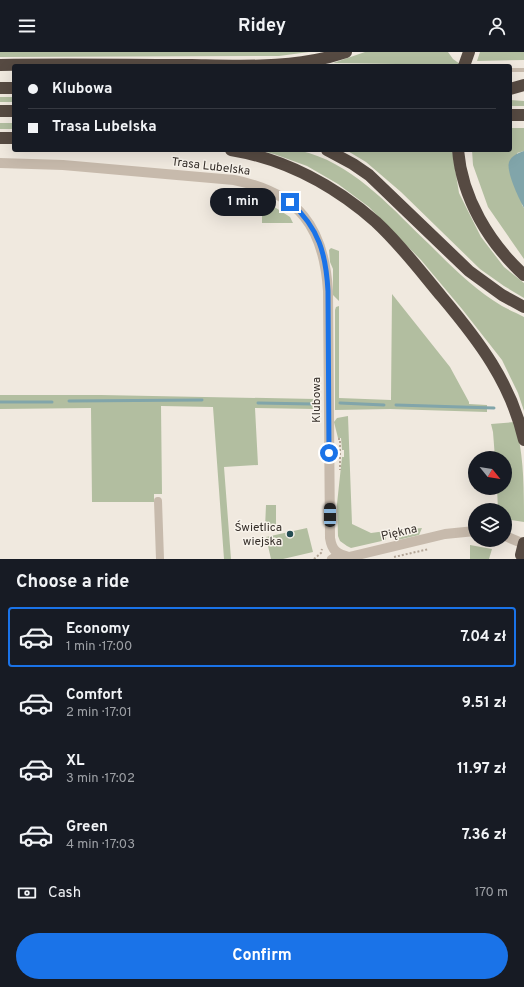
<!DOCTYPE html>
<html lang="en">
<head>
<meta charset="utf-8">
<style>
	:root { --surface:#171b24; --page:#20242c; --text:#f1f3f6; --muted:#9ea1a6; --line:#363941; --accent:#1a73e8 }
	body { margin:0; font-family:Overpass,sans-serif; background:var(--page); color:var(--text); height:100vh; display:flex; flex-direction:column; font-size:15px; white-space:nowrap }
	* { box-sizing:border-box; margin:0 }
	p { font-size:13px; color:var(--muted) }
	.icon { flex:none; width:22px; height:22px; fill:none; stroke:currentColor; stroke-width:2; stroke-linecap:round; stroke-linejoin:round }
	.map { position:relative; height:507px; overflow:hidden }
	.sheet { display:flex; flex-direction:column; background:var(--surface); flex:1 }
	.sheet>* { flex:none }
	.hud { position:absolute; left:12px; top:12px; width:500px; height:88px; border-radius:4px; box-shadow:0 4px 16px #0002; display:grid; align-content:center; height:88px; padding:0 16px; background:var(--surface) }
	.needle { width:26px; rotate:120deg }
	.tools { position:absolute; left:468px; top:399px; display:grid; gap:8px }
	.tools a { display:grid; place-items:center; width:44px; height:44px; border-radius:50%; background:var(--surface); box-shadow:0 4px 16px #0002; font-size:20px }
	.end { position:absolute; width:18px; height:18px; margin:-9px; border:5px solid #1a73e8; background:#fff; box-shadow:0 0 0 2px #fff }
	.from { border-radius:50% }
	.bubble { position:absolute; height:28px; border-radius:14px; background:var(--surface); box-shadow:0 4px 16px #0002; font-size:13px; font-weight:700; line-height:28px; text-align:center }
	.car { position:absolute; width:12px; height:24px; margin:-12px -6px; border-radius:5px; box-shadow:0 0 3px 1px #0007; background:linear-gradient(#222 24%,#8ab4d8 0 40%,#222 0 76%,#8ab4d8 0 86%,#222 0) }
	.hud b { display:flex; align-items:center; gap:14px; height:38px; font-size:15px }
	.hud b+b { border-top:1px solid var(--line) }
	.hud i { width:10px; height:10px; background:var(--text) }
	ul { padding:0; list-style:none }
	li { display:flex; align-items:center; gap:12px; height:60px; margin:0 8px 6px; padding:0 8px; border:2px solid transparent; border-radius:4px }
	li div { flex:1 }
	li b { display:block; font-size:15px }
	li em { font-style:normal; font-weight:700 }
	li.current { border-color:var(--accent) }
	li>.icon { width:36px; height:36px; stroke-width:1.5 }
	h2 { padding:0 16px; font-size:18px; line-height:48px }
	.pay { display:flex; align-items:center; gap:10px; height:44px; padding:0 16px; font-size:15px }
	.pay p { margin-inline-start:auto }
	.button { display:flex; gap:8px; margin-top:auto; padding:8px 16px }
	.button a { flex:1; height:46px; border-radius:24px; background:var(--accent); color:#fff; font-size:16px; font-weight:700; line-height:46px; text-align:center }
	header { display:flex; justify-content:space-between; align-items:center; height:52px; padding:0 16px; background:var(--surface); font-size:18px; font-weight:700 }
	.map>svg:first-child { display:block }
	.green { fill:#b2bea0 }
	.water { fill:#81a5aa }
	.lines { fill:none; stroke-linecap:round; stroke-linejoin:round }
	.stream { stroke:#81a5aa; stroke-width:3 }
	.path { stroke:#b3a596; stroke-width:2; stroke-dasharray:2 2; stroke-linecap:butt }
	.service { stroke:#c7baac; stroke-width:4 }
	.minor { stroke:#c7baac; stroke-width:8 }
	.tertiary { stroke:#c7baac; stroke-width:10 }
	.motorway { stroke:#564a42; stroke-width:12 }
	.motorway-bridge { stroke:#564a42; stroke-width:12 }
	.route { stroke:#1a73e8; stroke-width:5 }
	.poi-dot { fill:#244c53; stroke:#f8f3eb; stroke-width:1.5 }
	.labels { text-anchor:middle; stroke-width:3; stroke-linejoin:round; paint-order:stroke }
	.street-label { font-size:12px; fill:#362f2a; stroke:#f8f3eb }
	.poi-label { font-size:12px; fill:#362f2a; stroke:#f8f3eb; text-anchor:end }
</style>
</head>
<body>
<header><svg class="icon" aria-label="menu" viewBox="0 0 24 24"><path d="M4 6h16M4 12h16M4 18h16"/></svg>Ridey<svg class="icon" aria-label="person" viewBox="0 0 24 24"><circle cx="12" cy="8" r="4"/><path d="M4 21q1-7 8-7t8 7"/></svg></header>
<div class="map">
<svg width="524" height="507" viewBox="0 0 524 507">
	<rect width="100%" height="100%" fill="#f0e9df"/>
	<path class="green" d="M0,0H309L279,4L0,5Z
		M365,0H448L453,7L460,12L459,13L333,11Z
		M480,0H524V8L477,9Z
		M0,45H14V50H0Z
		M510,48L524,49V54H510Z
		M0,71H14V77H0Z
		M510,76H524V99L517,101L522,153L524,156V207L488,155L473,113L472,98H510Z
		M258,98C275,98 293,96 309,101C358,116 394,159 430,193C452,215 475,238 502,254C509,258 517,261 524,265V359L518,341L502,308L462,257L421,208L369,155L338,132L307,114L274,102Z
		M346,98H452L459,141L481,185L504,215L524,231V246L504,234L480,217L401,140L366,110Z
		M262,147L290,165L293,171H262Z
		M331,196L339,199V249L333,243V217L330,210L329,198Z
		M392,242L450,315L469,350V352L487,353V360L390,357L335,358V258L336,255L339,254V346L391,348Z
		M0,343H101L315,347V357L255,356L258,413L224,415L231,507H224L213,355L161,354L162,442H154V450H92L91,356L0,357Z
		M348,364L352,472L371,481L386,479V488L351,496L347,494L340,489L338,484L337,452L342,405H344V398H342L341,386H338L334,370L337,366Z
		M515,370C524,403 524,436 524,470L505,467V458H498L497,436H505V406H495L493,380L491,372Z
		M266,453H276V476H265Z
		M307,476L313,500L283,507H271L266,485Z
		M422,476L419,483L398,488L392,485L390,479Z
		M470,493L492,497L489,507H470Z"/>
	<path class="water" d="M524,99V156C519,147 506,120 509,110C511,104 518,101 524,99Z"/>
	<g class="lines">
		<path class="stream" d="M69,349L202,348
			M0,350H52
			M258,351L313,352
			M340,351L384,353
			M396,353L494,356"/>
		<path class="path" d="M338,387H340V418
			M482,488L499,491
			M394,505L429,497
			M314,507L321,501L322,497"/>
		<path class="service" d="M510,18H524"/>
		<path class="minor" d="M158,449L160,507
			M331,507L339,502"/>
		<path class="tertiary" d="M0,111L63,113L234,128C299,141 324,175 328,239L330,486C332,499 337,502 349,505L445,482L475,479
			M505,484L524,492"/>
		<path class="motorway" d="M0,13C64,12 128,13 192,13C243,14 296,17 346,0
			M464,14L469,0
			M0,36H14
			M510,37L524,33
			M0,59H14
			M510,63H524
			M0,86H14
			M231,98C285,107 335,134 376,170C401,193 421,220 442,245C479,289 511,331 524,388
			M327,98L353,112L369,123L469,219L502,243L524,255
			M458,98C462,146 489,191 524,223"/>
		<path class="motorway-bridge" d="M521,503L524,491"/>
	</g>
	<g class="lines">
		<path class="route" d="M290,150C319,176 326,202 328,239L329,401"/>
	</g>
	<circle class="poi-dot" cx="290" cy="482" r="4"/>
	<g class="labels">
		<g class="street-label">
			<text transform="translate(211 114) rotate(7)" y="4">Trasa Lubelska</text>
			<text transform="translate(316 348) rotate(-90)" y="4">Klubowa</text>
			<text transform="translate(399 480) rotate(-13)" y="4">Piękna</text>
		</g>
		<g class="poi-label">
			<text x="282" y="479">Świetlica<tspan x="282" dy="14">wiejska</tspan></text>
		</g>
	</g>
</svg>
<div class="tools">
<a><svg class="needle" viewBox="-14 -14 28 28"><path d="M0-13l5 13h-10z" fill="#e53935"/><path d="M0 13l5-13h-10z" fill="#9ea1a6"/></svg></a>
<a><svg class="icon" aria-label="layers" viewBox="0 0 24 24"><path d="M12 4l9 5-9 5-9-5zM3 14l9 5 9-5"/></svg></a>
</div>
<i class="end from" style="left:329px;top:401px"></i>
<i class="end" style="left:290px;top:150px"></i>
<div class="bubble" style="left:210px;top:136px;width:66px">1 min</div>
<i class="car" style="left:330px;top:463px;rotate:0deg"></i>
<div class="hud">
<b><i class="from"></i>Klubowa</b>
<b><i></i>Trasa Lubelska</b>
</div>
</div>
<section class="sheet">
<h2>Choose a ride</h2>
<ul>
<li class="current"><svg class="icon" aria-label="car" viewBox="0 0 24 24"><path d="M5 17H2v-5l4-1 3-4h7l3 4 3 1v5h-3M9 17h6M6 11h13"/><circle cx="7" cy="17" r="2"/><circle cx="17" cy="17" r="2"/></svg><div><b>Economy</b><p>1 min · 17:00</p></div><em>7.04 zł</em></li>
<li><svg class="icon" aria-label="car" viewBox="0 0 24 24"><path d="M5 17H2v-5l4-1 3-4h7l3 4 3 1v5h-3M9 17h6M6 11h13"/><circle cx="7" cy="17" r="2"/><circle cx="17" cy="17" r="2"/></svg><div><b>Comfort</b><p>2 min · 17:01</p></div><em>9.51 zł</em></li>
<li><svg class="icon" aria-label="car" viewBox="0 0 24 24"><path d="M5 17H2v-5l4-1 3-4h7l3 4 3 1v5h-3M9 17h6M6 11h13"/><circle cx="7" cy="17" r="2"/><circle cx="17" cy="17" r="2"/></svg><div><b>XL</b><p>3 min · 17:02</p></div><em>11.97 zł</em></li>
<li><svg class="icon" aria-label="car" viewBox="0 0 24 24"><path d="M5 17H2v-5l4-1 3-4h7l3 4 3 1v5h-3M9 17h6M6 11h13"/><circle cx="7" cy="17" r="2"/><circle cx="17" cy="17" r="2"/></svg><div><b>Green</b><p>4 min · 17:03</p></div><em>7.36 zł</em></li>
</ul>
<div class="pay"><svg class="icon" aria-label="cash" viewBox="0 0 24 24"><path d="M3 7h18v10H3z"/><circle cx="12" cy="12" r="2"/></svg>Cash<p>170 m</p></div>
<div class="button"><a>Confirm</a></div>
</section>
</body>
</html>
